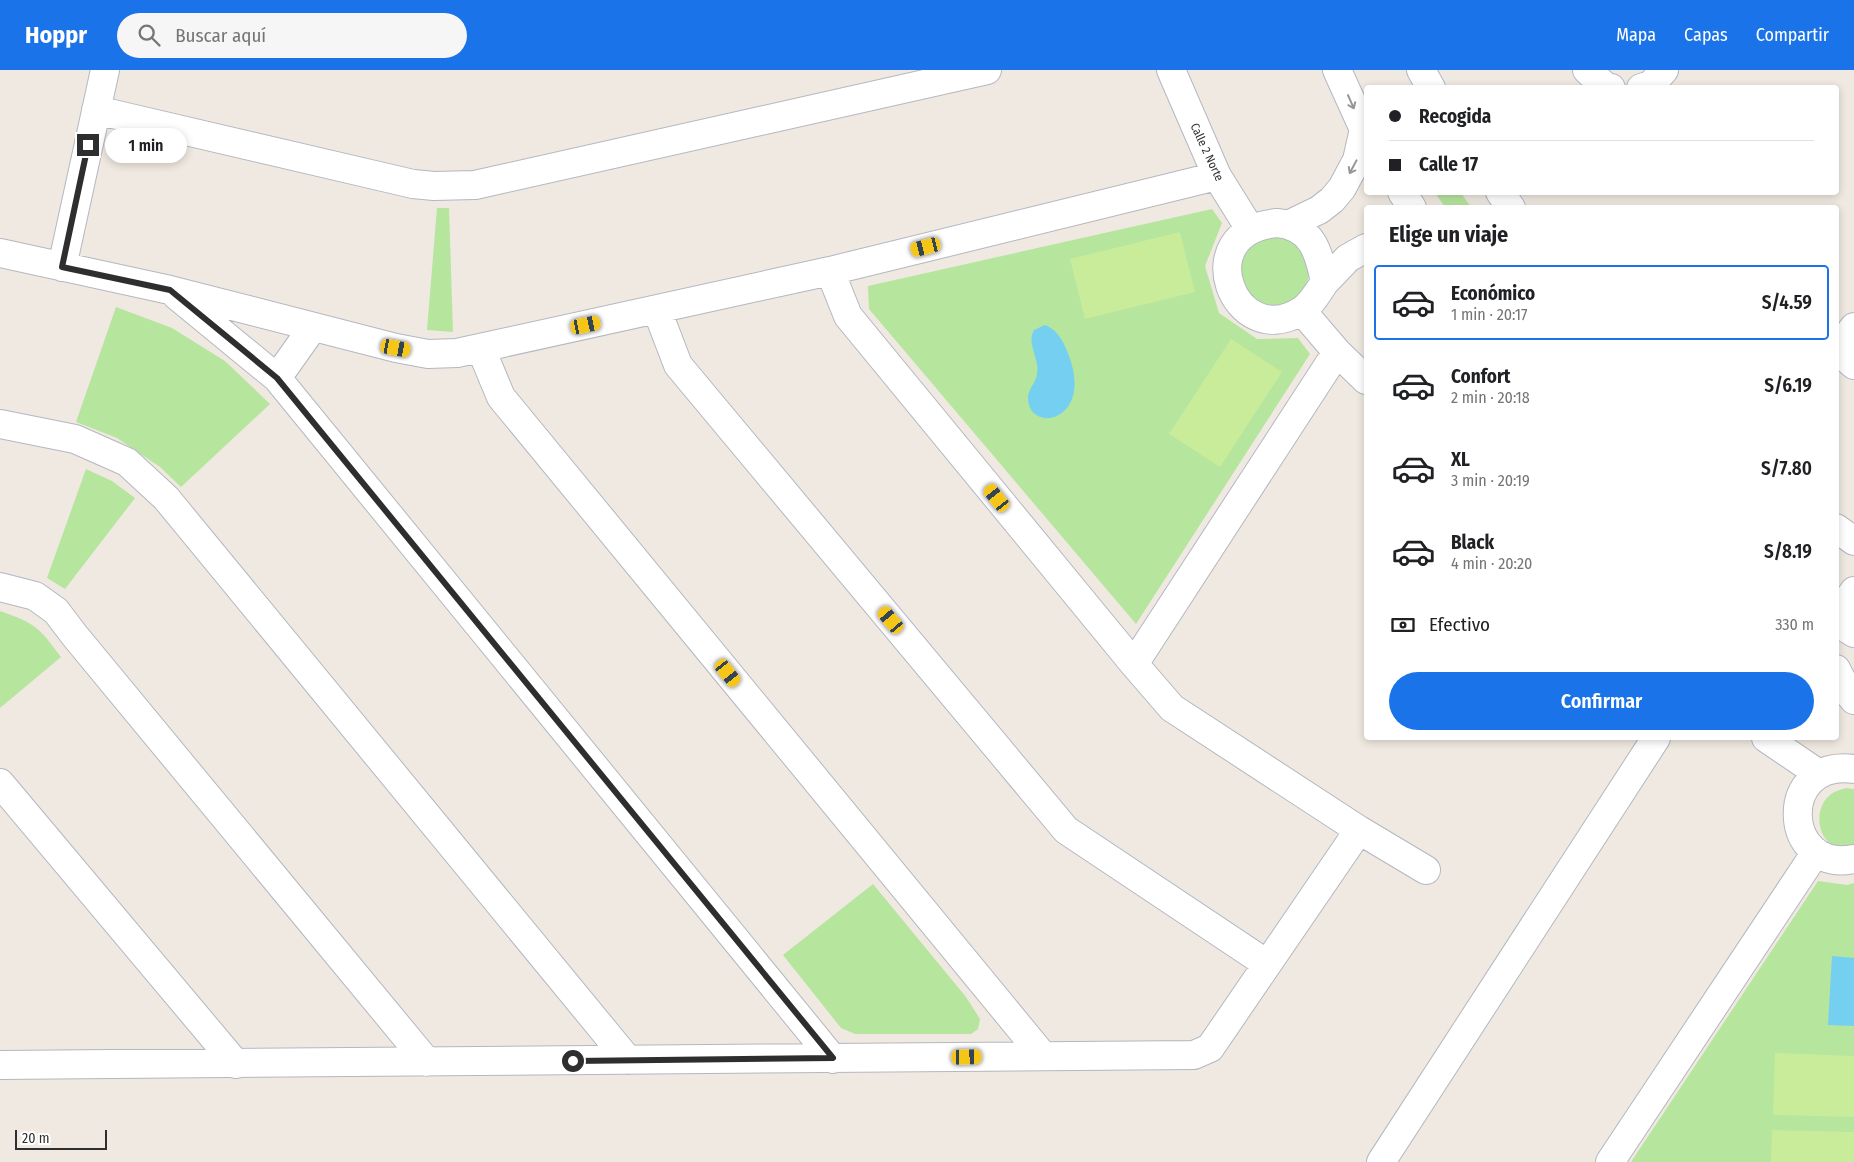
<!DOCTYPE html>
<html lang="es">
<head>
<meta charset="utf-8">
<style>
	:root { --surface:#fff; --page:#f6f6f6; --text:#202124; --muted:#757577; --line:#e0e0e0; --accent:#1a73e8 }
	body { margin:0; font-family:"Fira Sans Condensed",sans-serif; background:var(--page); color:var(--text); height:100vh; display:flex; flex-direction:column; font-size:19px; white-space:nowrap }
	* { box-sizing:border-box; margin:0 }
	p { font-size:16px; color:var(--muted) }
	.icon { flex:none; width:28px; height:28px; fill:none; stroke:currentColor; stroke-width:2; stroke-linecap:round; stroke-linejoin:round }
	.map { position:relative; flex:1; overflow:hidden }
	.drawer { position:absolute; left:1364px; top:135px; width:475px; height:535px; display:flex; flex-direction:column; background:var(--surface); border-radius:5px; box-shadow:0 2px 8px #0003 }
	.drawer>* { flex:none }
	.banner { position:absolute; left:1364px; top:15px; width:475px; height:110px; border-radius:5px; box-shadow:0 2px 8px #0003; display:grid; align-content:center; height:110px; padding:0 25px; background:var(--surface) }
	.scale { position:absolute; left:15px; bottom:12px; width:92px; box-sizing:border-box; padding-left:5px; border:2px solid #2e2e2e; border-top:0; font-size:14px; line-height:18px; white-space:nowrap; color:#2e2e2e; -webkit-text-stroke:4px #fff; paint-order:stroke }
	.end { position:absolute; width:22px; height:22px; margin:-11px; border:6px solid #2e2e2e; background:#fff; box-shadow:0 0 0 2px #fff }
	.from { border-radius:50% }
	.bubble { position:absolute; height:35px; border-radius:18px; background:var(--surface); box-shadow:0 2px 8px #0003; font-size:16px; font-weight:600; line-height:35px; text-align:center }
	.car { position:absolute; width:15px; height:30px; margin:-15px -8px; border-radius:6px; box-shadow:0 0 4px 1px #0007; background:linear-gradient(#f5c518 24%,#345 0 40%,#f5c518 0 76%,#345 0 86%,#f5c518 0) }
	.banner b { display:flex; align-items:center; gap:18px; height:48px; font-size:19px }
	.banner b+b { border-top:1px solid var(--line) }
	.banner i { width:12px; height:12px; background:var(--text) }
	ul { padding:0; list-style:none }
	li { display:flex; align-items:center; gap:15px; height:75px; margin:0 10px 8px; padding:0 15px; border:2px solid transparent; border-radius:5px }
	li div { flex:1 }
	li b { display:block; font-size:19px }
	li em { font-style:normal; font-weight:600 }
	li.current { border-color:var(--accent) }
	li>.icon { width:45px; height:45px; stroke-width:1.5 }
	h2 { padding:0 25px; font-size:22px; line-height:60px }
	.pay { display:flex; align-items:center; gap:12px; height:55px; padding:0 25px; font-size:19px }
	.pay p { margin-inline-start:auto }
	.button { display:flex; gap:10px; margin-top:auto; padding:10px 25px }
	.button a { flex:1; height:58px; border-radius:30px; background:var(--accent); color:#fff; font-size:20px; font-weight:600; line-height:58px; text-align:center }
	header { display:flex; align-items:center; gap:30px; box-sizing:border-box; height:70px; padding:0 25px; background:var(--accent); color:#fff }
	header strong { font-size:24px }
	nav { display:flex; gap:28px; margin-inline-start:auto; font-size:18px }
	.search { width:350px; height:45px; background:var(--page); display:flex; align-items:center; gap:12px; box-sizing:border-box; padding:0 18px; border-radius:28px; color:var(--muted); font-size:19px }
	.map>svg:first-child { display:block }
	.green { fill:#b6e59e }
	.pitch { fill:#c9ec9a }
	.water { fill:#75cff0 }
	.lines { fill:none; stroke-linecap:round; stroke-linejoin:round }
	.minor-casing { stroke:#b4b7c1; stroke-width:30 }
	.tertiary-casing { stroke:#b4b7c1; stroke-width:30 }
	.minor { stroke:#fff; stroke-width:28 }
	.tertiary { stroke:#fff; stroke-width:28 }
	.oneway { stroke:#969696 }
	.route { stroke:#2e2e2e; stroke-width:6 }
	.labels { text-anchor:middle; stroke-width:4; stroke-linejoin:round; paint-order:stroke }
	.street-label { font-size:12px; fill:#2e2e2e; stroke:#fff }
</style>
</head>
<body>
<header>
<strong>Hoppr</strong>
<div class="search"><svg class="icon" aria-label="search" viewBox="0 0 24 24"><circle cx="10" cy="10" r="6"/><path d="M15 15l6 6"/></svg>Buscar aquí</div>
<nav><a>Mapa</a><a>Capas</a><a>Compartir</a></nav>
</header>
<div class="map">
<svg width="1854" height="1092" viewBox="0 0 1854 1092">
	<rect width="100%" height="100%" fill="#efe9e1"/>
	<path class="green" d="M1435,123H1461L1471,137H1445Z
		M437,138H449L453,262L427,260Z
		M1212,139L1222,153L1205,196L1219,243L1257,269L1298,268L1310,284L1136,554L869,239L868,216Z
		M1241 201a34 34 0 1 1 68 0a34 34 0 1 1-68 0Z
		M116,237L172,258L225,291L270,334L181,417L160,397L117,368L76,352Z
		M86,399L112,411L135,428L65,519L47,508Z
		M0,541C35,553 39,557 61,587L0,638Z
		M1846,718L1854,719V778C1850,778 1846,779 1842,778C1818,775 1812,741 1829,726C1834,721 1840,720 1846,718Z
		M1818,811L1847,815L1854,813V1092H1631Z
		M873,814L966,927L980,949L978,959L971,964H855L841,958L783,885Z"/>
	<path class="pitch" d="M1180,162L1195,222L1085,249L1070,189Z
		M1231,269L1282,302L1220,397L1169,364Z
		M1775,983L1854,986V1047L1773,1045Z
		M1772,1060L1854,1062V1092H1771Z"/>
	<path class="water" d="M1045,255C1056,259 1063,270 1067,281C1097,352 1028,365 1028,328C1028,319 1036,313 1037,304C1040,288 1026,274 1034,260Z
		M1832,886L1854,888V956L1828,955Z"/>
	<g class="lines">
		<defs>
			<path id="minor" d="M1171,0L1217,106L1250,159
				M1587,0L1606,17L1611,18
				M1641,18L1651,15L1664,0
				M96,40L413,114L434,116L475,115L987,0
				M1277,153C1312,156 1319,182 1325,212C1318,222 1311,235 1301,241C1234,283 1187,161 1277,153Z
				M1290,154L1319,140L1332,130L1342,118L1357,90L1364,59
				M0,183L170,220L396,278L428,284L457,283L830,201L1217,106
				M62,197L105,0
				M830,201L848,246L1134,594L1172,638L1359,760L1426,800
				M1325,212L1348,188L1366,178
				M177,226L277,308L833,989
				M657,240L678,295L1066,760L1267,894
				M1302,241L1337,282L1366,310
				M1854,257L1837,280L1854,295
				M481,279L501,327L1043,986
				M277,308L313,257
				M0,354L75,369L127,392L166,428L628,990
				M0,517L35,526L56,541L75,566L427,992
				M1836,547L1854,521
				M1134,594L1337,282
				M1836,599L1849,624L1854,630
				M1766,668L1819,704
				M1854,699C1776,688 1782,804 1854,789
				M0,713L236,994
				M0,995L1194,985L1210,978L1359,760
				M1381,1092L1656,668
				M1610,1092L1816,782"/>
			<path id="tertiary" d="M1337,0L1366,64
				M1421,0L1431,18
				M1402,122L1412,138
				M1500,122L1511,138
				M1836,458L1854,471
				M1836,552L1854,563"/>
		</defs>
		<use href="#minor" class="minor-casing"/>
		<use href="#tertiary" class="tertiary-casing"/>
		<use href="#minor" class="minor"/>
		<use href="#tertiary" class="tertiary"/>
	</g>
	<defs><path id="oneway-shaft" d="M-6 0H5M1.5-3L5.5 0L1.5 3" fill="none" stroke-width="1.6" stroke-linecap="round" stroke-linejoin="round" transform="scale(1.25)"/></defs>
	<g class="oneway">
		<use href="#oneway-shaft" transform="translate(1351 32) rotate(66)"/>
		<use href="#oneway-shaft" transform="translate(1353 97) rotate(118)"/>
	</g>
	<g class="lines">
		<path class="route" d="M88,75L62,197L170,220L277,308L833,988L573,991"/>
	</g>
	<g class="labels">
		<g class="street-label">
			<text transform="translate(1207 82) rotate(65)" y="4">Calle 2 Norte</text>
		</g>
	</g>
</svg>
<div class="scale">20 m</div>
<i class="end from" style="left:573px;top:991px"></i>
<i class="end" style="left:88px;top:75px"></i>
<div class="bubble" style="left:105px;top:58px;width:82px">1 min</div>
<i class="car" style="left:926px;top:177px;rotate:256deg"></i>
<i class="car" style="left:586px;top:255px;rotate:78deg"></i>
<i class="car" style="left:396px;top:278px;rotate:100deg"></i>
<i class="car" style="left:997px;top:428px;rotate:321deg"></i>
<i class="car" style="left:891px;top:550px;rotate:320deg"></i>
<i class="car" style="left:728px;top:603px;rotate:141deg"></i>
<i class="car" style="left:967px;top:987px;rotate:89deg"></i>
<div class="banner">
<b><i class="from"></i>Recogida</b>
<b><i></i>Calle 17</b>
</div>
<section class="drawer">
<h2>Elige un viaje</h2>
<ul>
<li class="current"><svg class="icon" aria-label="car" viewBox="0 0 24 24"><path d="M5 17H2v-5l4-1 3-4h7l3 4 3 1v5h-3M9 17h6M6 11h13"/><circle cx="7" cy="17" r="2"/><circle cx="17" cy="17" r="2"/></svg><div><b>Económico</b><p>1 min · 20:17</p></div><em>S/4.59</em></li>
<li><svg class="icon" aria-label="car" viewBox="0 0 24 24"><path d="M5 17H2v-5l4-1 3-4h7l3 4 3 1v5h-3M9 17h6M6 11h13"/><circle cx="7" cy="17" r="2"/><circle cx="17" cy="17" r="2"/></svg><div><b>Confort</b><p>2 min · 20:18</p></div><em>S/6.19</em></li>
<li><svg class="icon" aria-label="car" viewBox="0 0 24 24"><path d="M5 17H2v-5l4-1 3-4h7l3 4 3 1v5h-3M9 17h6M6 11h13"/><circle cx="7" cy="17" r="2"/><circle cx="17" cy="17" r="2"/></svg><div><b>XL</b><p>3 min · 20:19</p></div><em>S/7.80</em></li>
<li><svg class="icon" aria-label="car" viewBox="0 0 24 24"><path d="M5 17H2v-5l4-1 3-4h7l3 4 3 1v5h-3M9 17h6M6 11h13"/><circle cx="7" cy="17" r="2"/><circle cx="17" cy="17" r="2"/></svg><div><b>Black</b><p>4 min · 20:20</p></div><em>S/8.19</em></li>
</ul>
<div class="pay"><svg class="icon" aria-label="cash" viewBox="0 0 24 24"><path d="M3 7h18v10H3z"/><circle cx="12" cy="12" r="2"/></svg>Efectivo<p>330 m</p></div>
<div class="button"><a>Confirmar</a></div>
</section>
</div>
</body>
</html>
